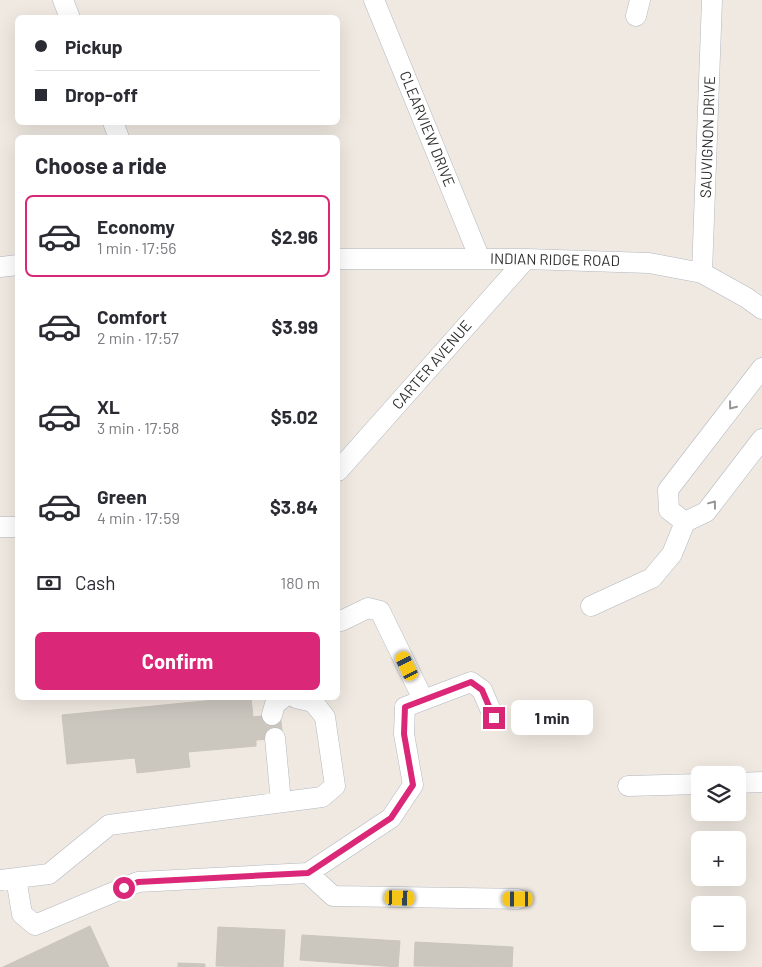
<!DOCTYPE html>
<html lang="en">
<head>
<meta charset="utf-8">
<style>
	:root { --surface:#fff; --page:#f2f2f3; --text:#2b2b33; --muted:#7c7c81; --line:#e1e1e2; --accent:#db2777 }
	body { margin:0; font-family:Barlow,sans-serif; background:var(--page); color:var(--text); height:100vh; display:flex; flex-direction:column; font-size:19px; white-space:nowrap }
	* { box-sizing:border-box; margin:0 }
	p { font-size:16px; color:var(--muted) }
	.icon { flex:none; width:28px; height:28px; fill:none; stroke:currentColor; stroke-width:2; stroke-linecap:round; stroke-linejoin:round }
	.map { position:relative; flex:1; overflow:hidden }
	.drawer { position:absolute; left:15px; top:135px; width:325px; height:565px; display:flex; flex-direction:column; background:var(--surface); border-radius:8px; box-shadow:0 5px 20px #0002 }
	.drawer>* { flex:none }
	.hud { position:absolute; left:15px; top:15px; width:325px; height:110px; border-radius:8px; box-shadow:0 5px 20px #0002; display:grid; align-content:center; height:110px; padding:0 20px; background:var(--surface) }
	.buttons { position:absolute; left:691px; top:766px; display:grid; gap:10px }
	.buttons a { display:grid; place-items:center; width:55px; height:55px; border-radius:8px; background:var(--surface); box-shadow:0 5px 20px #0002; font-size:25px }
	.end { position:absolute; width:22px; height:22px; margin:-11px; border:6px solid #db2777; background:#fff; box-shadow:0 0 0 2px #fff }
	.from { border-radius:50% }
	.bubble { position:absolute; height:35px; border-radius:8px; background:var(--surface); box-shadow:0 5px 20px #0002; font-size:16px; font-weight:700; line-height:35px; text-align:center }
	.car { position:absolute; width:15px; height:30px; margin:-15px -8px; border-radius:6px; box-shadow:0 0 4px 1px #0007; background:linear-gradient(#f5c518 24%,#345 0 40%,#f5c518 0 76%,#345 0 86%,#f5c518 0) }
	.hud b { display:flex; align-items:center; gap:18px; height:48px; font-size:19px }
	.hud b+b { border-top:1px solid var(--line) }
	.hud i { width:12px; height:12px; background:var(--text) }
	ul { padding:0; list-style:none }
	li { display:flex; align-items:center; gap:15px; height:82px; margin:0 10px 8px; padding:0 10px; border:2px solid transparent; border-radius:8px }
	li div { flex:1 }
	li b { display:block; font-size:19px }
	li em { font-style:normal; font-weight:700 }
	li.current { border-color:var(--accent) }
	li>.icon { width:45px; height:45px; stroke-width:1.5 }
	h2 { padding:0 20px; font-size:22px; line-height:60px }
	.pay { display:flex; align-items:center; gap:12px; height:55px; padding:0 20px; font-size:19px }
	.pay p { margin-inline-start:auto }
	.cta { display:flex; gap:10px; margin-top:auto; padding:10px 20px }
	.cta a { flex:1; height:58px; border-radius:8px; background:var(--accent); color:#fff; font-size:20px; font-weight:700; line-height:58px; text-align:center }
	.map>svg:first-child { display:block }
	.building { fill:#cbc7bf; stroke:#cbc5ba }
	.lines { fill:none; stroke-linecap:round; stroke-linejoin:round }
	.minor-casing { stroke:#b4b7c1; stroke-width:21 }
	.minor { stroke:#fff; stroke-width:20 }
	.oneway { stroke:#969696 }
	.route { stroke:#db2777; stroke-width:6 }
	.labels { text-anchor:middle; stroke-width:5; stroke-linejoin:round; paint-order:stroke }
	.street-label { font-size:15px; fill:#2e2e2e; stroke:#fff }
</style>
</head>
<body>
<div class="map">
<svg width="762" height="967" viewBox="0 0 762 967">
	<rect width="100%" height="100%" fill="#efe9e1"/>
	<path class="building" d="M235,698H251L253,717L280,714L283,738L256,740V746L188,752L190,767L137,773L135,758L67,764L62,715Z
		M90,926L109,967H3Z
		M218,927L285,930L283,967L216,966Z
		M302,935L400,941L398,967L300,960Z
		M415,942L513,947L512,967L414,966Z
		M178,963L205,964V967H178Z"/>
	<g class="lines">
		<defs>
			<path id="minor" d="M63,0L70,18
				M374,0L480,259
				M636,16L640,0
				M113,122L119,138
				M338,259H526L649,263L702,273L747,298L762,309
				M0,267L18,265
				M702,273L712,0
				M762,368L668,490L669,510L685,522L706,512L762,439
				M338,471L526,259
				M0,527H18
				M591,606L652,578L672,554L685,522
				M341,621L368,608L380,611L423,699
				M272,715L275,704L283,698
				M275,738L281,802
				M738,783L762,782
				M628,786L700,784
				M308,873L333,896L518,899
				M16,878L22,914L35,925L138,882L308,873L391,818L413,785L404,734L405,707L471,682L482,690L494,718
				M0,880L49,874L109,825L322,797L335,786L325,717L313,702L296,698"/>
		</defs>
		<use href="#minor" class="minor-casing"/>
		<use href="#minor" class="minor"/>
	</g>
	<defs><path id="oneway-chevron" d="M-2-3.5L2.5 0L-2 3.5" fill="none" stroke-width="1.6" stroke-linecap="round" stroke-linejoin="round" transform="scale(1.25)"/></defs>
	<g class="oneway">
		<use href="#oneway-chevron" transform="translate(732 406) rotate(128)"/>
		<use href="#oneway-chevron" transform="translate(713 504) rotate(-53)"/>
	</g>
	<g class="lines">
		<path class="route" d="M124,888L138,882L308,873L391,818L413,785L404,734L405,707L471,682L482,690L494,718"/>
	</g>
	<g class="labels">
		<g class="street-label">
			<text transform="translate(427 129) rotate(68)" y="5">CLEARVIEW DRIVE</text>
			<text transform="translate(708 137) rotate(-88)" y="5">SAUVIGNON DRIVE</text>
			<text transform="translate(555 260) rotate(1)" y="5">INDIAN RIDGE ROAD</text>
			<text transform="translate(432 365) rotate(-49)" y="5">CARTER AVENUE</text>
		</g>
	</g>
</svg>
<div class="buttons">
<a><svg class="icon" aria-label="layers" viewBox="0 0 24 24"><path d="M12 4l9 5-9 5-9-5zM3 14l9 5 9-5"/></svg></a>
<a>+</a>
<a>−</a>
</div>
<i class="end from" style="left:124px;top:888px"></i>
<i class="end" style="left:494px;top:718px"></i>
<div class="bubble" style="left:511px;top:700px;width:82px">1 min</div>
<i class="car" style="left:407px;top:666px;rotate:334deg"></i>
<i class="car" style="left:400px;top:898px;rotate:92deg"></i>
<i class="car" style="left:518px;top:899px;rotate:270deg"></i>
<div class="hud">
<b><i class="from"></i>Pickup</b>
<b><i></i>Drop-off</b>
</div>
<section class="drawer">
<h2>Choose a ride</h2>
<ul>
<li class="current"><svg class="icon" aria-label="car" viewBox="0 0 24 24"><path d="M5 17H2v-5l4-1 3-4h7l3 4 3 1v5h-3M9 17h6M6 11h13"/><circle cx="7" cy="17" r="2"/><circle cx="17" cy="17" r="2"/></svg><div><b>Economy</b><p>1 min · 17:56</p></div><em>$2.96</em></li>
<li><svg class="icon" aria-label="car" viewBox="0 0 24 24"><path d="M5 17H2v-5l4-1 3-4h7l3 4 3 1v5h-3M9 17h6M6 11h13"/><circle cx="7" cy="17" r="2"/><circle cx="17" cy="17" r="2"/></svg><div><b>Comfort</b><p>2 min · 17:57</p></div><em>$3.99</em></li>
<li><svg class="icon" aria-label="car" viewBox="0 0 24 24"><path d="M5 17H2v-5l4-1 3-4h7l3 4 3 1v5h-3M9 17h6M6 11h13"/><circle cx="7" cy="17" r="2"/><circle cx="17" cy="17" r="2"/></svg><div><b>XL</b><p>3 min · 17:58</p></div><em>$5.02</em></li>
<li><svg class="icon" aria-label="car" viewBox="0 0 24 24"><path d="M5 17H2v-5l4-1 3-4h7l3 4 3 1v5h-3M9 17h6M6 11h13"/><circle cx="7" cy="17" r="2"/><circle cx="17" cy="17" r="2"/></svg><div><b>Green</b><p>4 min · 17:59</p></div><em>$3.84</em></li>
</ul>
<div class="pay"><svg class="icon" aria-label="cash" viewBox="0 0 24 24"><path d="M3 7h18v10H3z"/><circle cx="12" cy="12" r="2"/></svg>Cash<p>180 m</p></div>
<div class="cta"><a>Confirm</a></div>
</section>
</div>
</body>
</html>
